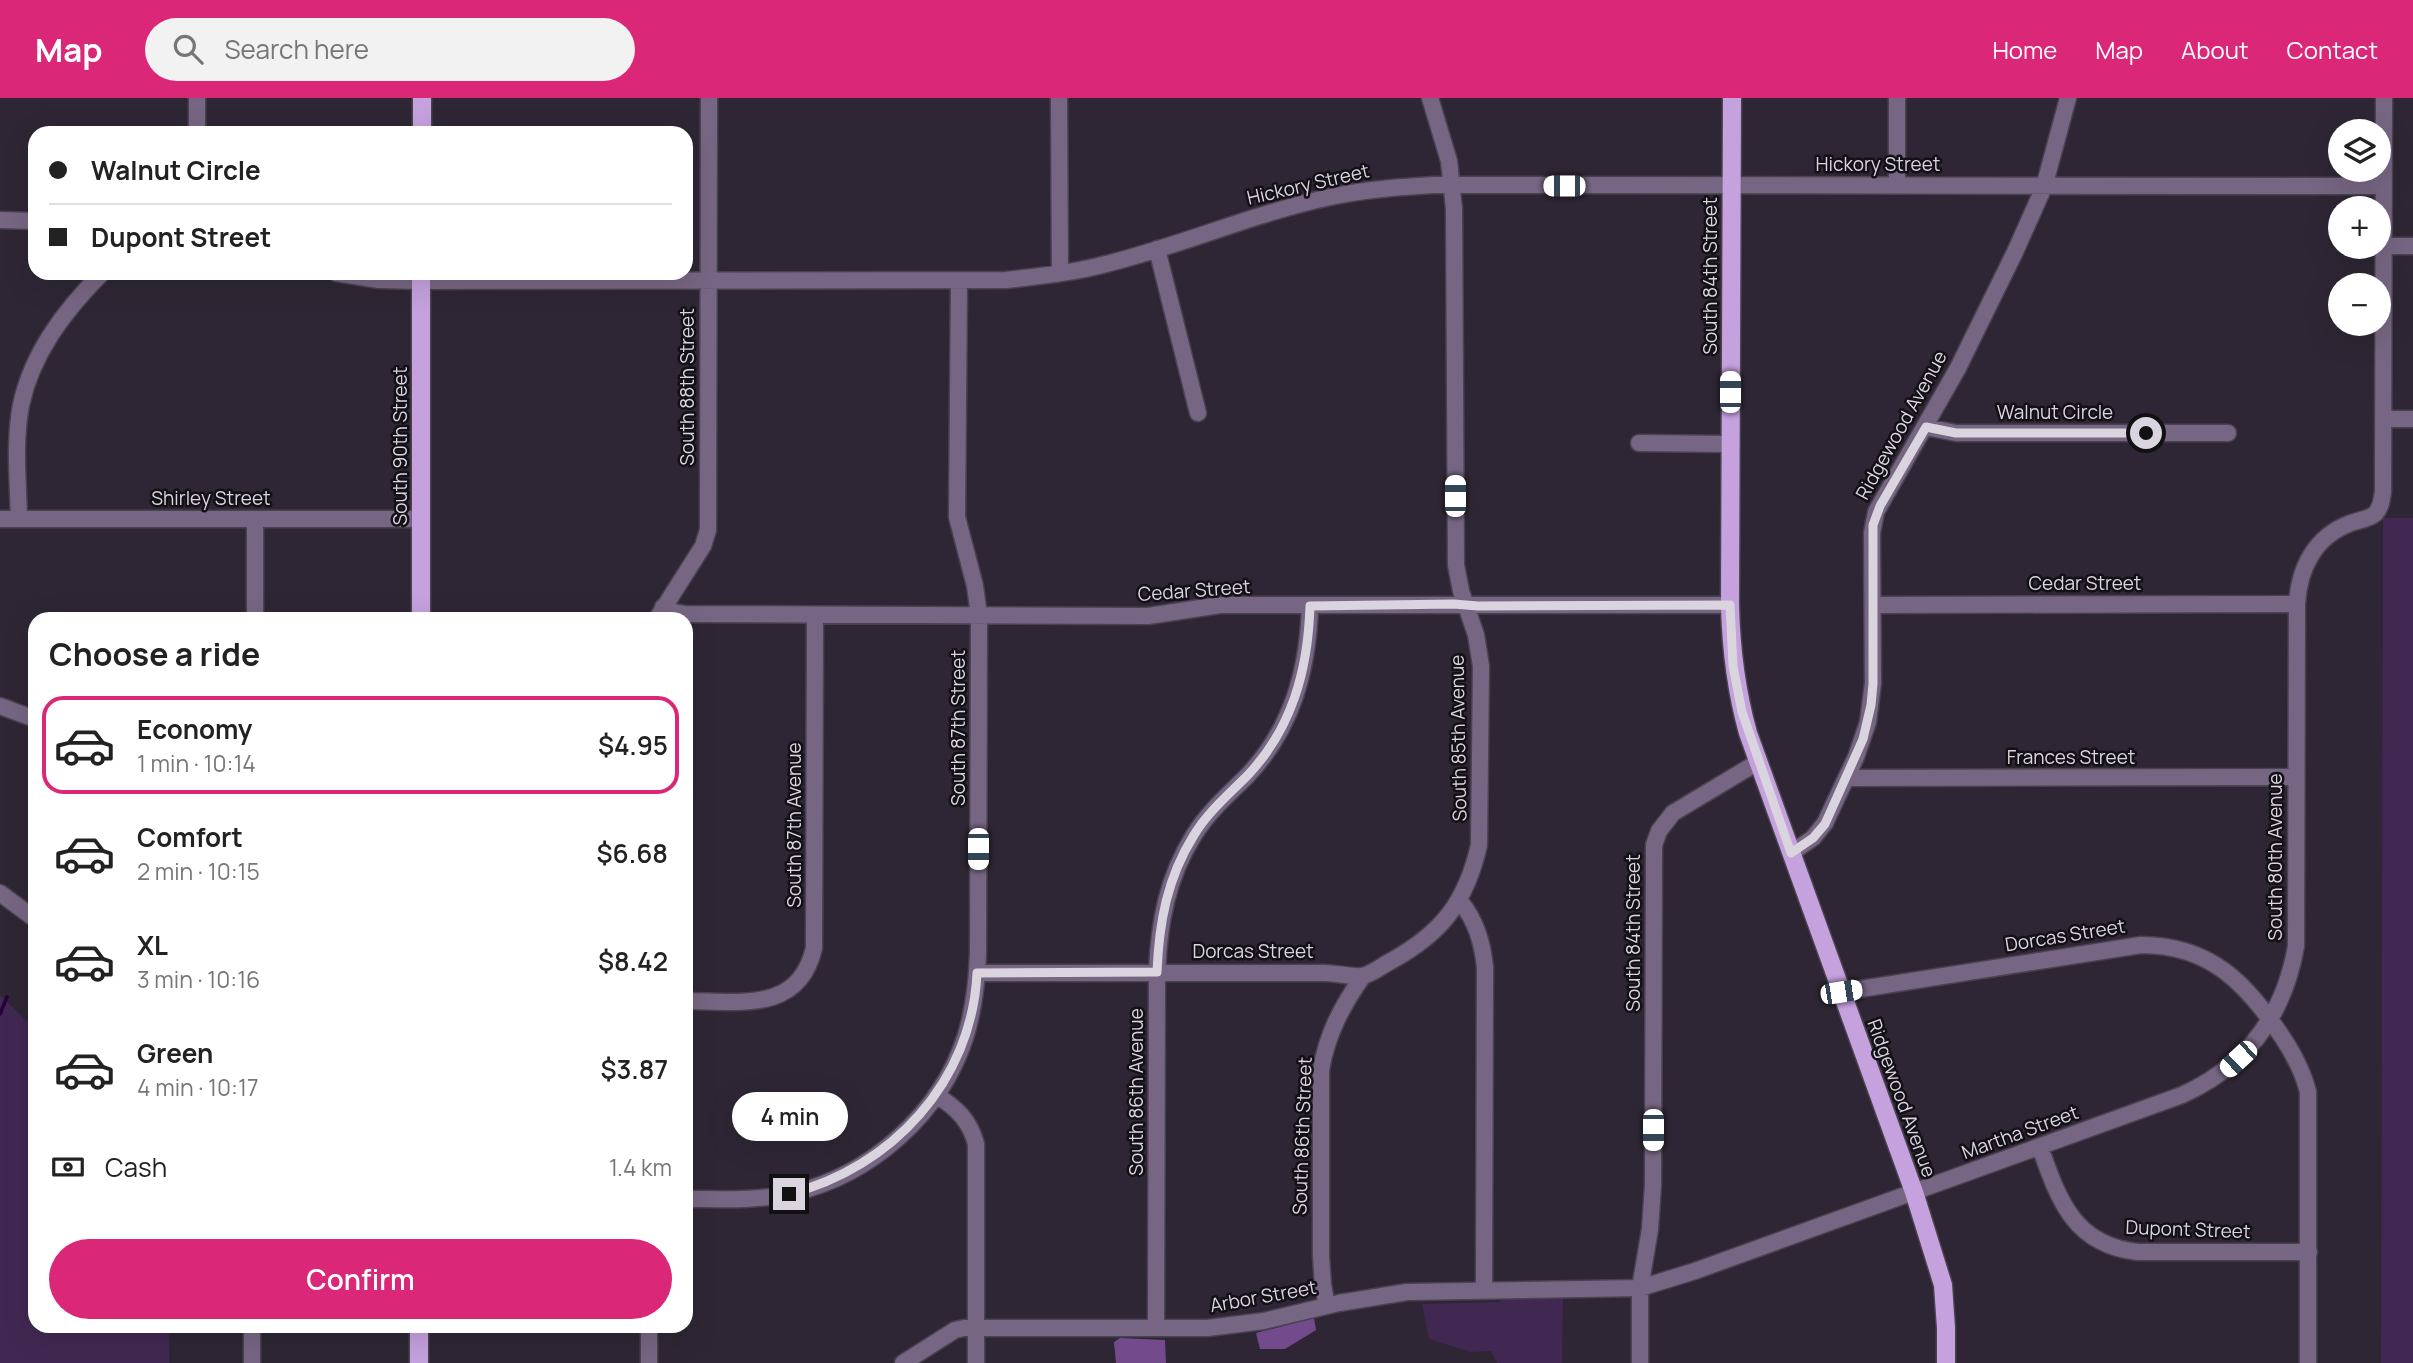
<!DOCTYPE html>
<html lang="en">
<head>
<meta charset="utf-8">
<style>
	:root { --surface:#fff; --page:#f2f2f2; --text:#222; --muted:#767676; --line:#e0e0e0; --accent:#db2777 }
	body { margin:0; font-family:Manrope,sans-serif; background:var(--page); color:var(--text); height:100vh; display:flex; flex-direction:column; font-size:26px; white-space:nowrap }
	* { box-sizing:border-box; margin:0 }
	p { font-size:23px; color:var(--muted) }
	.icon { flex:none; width:38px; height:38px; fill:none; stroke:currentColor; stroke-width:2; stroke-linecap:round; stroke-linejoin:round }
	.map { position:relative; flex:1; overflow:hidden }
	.side { position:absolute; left:28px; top:514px; width:665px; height:721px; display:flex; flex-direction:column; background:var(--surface); border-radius:21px; box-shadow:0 7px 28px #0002 }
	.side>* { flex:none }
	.guide { position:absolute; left:28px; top:28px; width:665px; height:154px; border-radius:21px; box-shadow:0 7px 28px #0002; display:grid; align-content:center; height:154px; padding:0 21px; background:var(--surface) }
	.fabs { position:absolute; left:2328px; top:21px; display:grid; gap:14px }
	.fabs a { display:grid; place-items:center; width:63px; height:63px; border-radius:50%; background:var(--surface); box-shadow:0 7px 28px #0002; font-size:35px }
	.end { position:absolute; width:32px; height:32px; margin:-16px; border:9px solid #d9d4dd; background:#111; box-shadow:0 0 0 4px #111 }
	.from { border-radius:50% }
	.bubble { position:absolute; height:49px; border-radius:24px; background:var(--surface); box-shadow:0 7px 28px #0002; font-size:23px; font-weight:600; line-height:49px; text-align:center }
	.car { position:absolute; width:21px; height:42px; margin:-21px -10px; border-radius:9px; box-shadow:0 0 5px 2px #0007; background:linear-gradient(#fff 24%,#345 0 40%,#fff 0 76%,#345 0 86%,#fff 0) }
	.guide b { display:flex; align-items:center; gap:24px; height:66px; font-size:26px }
	.guide b+b { border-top:2px solid var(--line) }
	.guide i { width:18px; height:18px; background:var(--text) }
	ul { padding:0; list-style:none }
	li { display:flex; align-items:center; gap:21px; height:98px; margin:0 14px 10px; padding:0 7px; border:4px solid transparent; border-radius:21px }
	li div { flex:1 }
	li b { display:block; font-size:26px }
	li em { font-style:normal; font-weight:600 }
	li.selected { border-color:var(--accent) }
	li>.icon { width:63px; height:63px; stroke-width:1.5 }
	h2 { padding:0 21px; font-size:32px; line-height:84px }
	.pay { display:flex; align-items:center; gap:18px; height:77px; padding:0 21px; font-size:26px }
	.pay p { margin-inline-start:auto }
	.action { display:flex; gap:14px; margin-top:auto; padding:14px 21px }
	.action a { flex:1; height:80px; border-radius:42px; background:var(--accent); color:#fff; font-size:28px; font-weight:600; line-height:80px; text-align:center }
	header { display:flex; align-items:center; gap:42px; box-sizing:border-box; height:98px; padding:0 35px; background:var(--accent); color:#fff }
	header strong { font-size:33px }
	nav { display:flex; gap:38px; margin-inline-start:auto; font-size:24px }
	.search { width:490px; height:63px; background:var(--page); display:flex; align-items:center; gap:18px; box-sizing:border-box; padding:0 24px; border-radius:38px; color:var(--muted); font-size:26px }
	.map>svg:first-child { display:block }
	.green { fill:#412852 }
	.forest { fill:#734b8c }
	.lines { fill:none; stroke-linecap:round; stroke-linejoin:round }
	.stream { stroke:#26003a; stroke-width:3.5 }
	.minor-casing { stroke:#49424f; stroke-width:19 }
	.major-casing { stroke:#49424f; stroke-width:21 }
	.minor { stroke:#776683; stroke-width:16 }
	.major { stroke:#c5a1de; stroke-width:18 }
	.route { stroke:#d9d4dd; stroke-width:9 }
	.labels { text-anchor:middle; stroke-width:5; stroke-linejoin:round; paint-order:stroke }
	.street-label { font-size:19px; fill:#d9d4dd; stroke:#141017 }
</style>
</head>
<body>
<header>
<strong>Map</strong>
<div class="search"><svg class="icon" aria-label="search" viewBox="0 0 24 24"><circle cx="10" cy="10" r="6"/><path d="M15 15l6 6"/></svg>Search here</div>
<nav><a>Home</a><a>Map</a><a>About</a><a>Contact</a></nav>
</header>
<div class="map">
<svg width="2413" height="1265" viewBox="0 0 2413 1265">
	<rect width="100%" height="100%" fill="#2e2634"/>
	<path class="green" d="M2383,420H2413V1265H2381Z
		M0,897L35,931V1228L169,1229V1265H0Z
		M1508,1200L1563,1201L1562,1265H1497L1491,1253L1471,1254L1429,1241L1422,1206L1498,1204Z"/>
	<path class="forest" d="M1314,1220L1316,1232L1285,1251H1260L1256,1235Z
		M1120,1240L1165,1242L1166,1265H1116L1114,1244Z"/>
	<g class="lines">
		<path class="stream" d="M0,916L7,899"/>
		<defs>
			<path id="minor" d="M1059,0L1060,175
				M1897,0V87
				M197,35V0
				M0,122L35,123
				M2383,148H2413
				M1157,151L1198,315
				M336,175L379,182L421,183L1006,182C1040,178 1073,175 1106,166C1183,147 1257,114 1335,98C1368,91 1402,89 1435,87L2383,88
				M2383,321H2413
				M1926,329L1956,335H2228
				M1639,345L1730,346
				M0,421H421
				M19,421C18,384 14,344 21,307C32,255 65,212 102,175
				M1873,507L2297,506
				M663,509L674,514L685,516L1148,518L1220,507H1730
				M255,522V421
				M656,522L703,448L708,432L709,0
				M0,608L35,621
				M1846,680L2296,679
				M1791,755L1813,740L1825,725L1856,659L1868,624L1873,585L1872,435L1876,414L1958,270L2015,154L2044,89L2068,0
				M0,795L35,821
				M1460,803C1476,823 1482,843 1485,869L1484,1191
				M977,875H1324C1334,875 1354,879 1362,878C1371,877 1383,867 1391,863C1442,835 1466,804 1479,747L1481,568L1476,537L1461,493L1456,467L1454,111L1449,63L1430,0
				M1841,894L2141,847C2211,847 2247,886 2283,940C2294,957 2303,973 2308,994V1265
				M686,903C738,903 799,916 814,850L815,517
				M936,997C957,1010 970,1023 976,1046V1265
				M2040,1049C2059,1103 2074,1147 2138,1154H2309
				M686,1101C721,1101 758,1103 793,1095C871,1077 940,1016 965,940C974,912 977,884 978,855L979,517L975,488L957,419L959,183
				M1327,1208L1323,1187L1321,1158V972C1327,936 1342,908 1363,878
				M1156,1230L1157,874C1159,825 1167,780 1194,737C1208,714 1228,697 1247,678C1292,631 1308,572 1310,508
				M252,1265V1228
				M649,1265V1228
				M903,1265L955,1232L964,1230H1207L1264,1223L1339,1205L1407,1194L1640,1190L1695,1173L2182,997C2246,968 2284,918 2296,848L2297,506C2299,470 2315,438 2351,425C2359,422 2370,421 2376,415C2381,409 2382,401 2383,394L2384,0
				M1640,1265V1190L1650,1131L1653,1087L1654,747L1659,733L1673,715L1758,664"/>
			<path id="major" d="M1732,0L1730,507C1731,551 1736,592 1748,635L1914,1094L1943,1187L1946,1230V1265
				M422,35V0
				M421,522V175
				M419,1265V1228"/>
		</defs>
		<use href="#minor" class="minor-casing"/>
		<use href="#major" class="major-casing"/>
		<use href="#minor" class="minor"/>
		<use href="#major" class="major"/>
	</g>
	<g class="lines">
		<path class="route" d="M789,1096C892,1070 972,983 977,875L1157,874C1159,825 1167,780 1194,737C1208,714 1228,697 1247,678C1292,631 1308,572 1310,508L1454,506L1478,508L1730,507L1733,568L1742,614L1791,755L1813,740L1825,726L1863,641L1871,607L1873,586V427L1880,408L1926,329L1956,335H2146"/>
	</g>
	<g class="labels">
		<g class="street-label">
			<text x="1878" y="73">Hickory Street</text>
			<text transform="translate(1308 86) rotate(-13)" y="7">Hickory Street</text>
			<text transform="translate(1710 178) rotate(-90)" y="7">South 84th Street</text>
			<text transform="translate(687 289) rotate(-90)" y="7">South 88th Street</text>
			<text x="2055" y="321">Walnut Circle</text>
			<text transform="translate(1901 327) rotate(-61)" y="7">Ridgewood Avenue</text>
			<text transform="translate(400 348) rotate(-90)" y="7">South 90th Street</text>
			<text x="211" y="407">Shirley Street</text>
			<text x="2085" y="492">Cedar Street</text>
			<text transform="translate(1194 492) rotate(-4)" y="7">Cedar Street</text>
			<text transform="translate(958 630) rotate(-90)" y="7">South 87th Street</text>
			<text transform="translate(1458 640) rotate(-91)" y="7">South 85th Avenue</text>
			<text x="2071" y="666">Frances Street</text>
			<text transform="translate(794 727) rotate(-90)" y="7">South 87th Avenue</text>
			<text transform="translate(2275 759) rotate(-90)" y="7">South 80th Avenue</text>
			<text transform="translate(1633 835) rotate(-90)" y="7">South 84th Street</text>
			<text transform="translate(2065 837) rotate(-9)" y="7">Dorcas Street</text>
			<text x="1253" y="860">Dorcas Street</text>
			<text transform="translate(1136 994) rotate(-90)" y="7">South 86th Avenue</text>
			<text transform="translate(1902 1000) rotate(70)" y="7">Ridgewood Avenue</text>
			<text transform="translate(2020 1034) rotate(-20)" y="7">Martha Street</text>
			<text transform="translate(1302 1038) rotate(-88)" y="7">South 86th Street</text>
			<text transform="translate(2188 1131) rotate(2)" y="7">Dupont Street</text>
			<text transform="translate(1263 1198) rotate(-10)" y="7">Arbor Street</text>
		</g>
	</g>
</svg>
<div class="fabs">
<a><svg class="icon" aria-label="layers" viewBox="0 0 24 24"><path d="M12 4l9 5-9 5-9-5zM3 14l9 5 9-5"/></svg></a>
<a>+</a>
<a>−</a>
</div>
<i class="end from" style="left:2146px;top:335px"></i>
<i class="end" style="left:789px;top:1096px"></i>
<div class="bubble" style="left:732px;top:994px;width:116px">4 min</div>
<i class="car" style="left:1564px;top:88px;rotate:270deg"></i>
<i class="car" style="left:1730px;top:294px;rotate:0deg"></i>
<i class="car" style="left:1455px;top:398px;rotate:0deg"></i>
<i class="car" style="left:978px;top:751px;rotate:180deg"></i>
<i class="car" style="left:1841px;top:894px;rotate:81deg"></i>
<i class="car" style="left:2238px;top:961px;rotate:227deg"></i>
<i class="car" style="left:1653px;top:1032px;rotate:180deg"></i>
<div class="guide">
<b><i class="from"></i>Walnut Circle</b>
<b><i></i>Dupont Street</b>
</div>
<section class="side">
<h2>Choose a ride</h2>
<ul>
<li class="selected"><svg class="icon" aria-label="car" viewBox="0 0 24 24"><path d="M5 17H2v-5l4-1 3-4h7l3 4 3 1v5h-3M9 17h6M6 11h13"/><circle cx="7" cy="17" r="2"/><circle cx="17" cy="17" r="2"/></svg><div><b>Economy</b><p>1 min · 10:14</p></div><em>$4.95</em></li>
<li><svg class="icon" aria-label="car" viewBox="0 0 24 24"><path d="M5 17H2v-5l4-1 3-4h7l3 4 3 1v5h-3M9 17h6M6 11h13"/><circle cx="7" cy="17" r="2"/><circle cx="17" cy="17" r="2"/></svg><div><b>Comfort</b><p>2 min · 10:15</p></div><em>$6.68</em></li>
<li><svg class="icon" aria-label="car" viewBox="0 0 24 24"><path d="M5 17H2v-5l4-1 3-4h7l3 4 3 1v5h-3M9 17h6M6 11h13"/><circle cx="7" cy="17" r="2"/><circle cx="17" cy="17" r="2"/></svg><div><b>XL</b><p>3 min · 10:16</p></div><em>$8.42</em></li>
<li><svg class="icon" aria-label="car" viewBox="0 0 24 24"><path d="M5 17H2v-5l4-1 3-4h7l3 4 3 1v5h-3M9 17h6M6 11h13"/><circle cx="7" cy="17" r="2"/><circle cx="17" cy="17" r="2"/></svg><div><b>Green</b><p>4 min · 10:17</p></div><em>$3.87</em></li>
</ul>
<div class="pay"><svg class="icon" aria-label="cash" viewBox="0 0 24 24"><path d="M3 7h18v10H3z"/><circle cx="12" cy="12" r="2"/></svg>Cash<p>1.4 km</p></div>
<div class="action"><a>Confirm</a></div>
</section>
</div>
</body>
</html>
